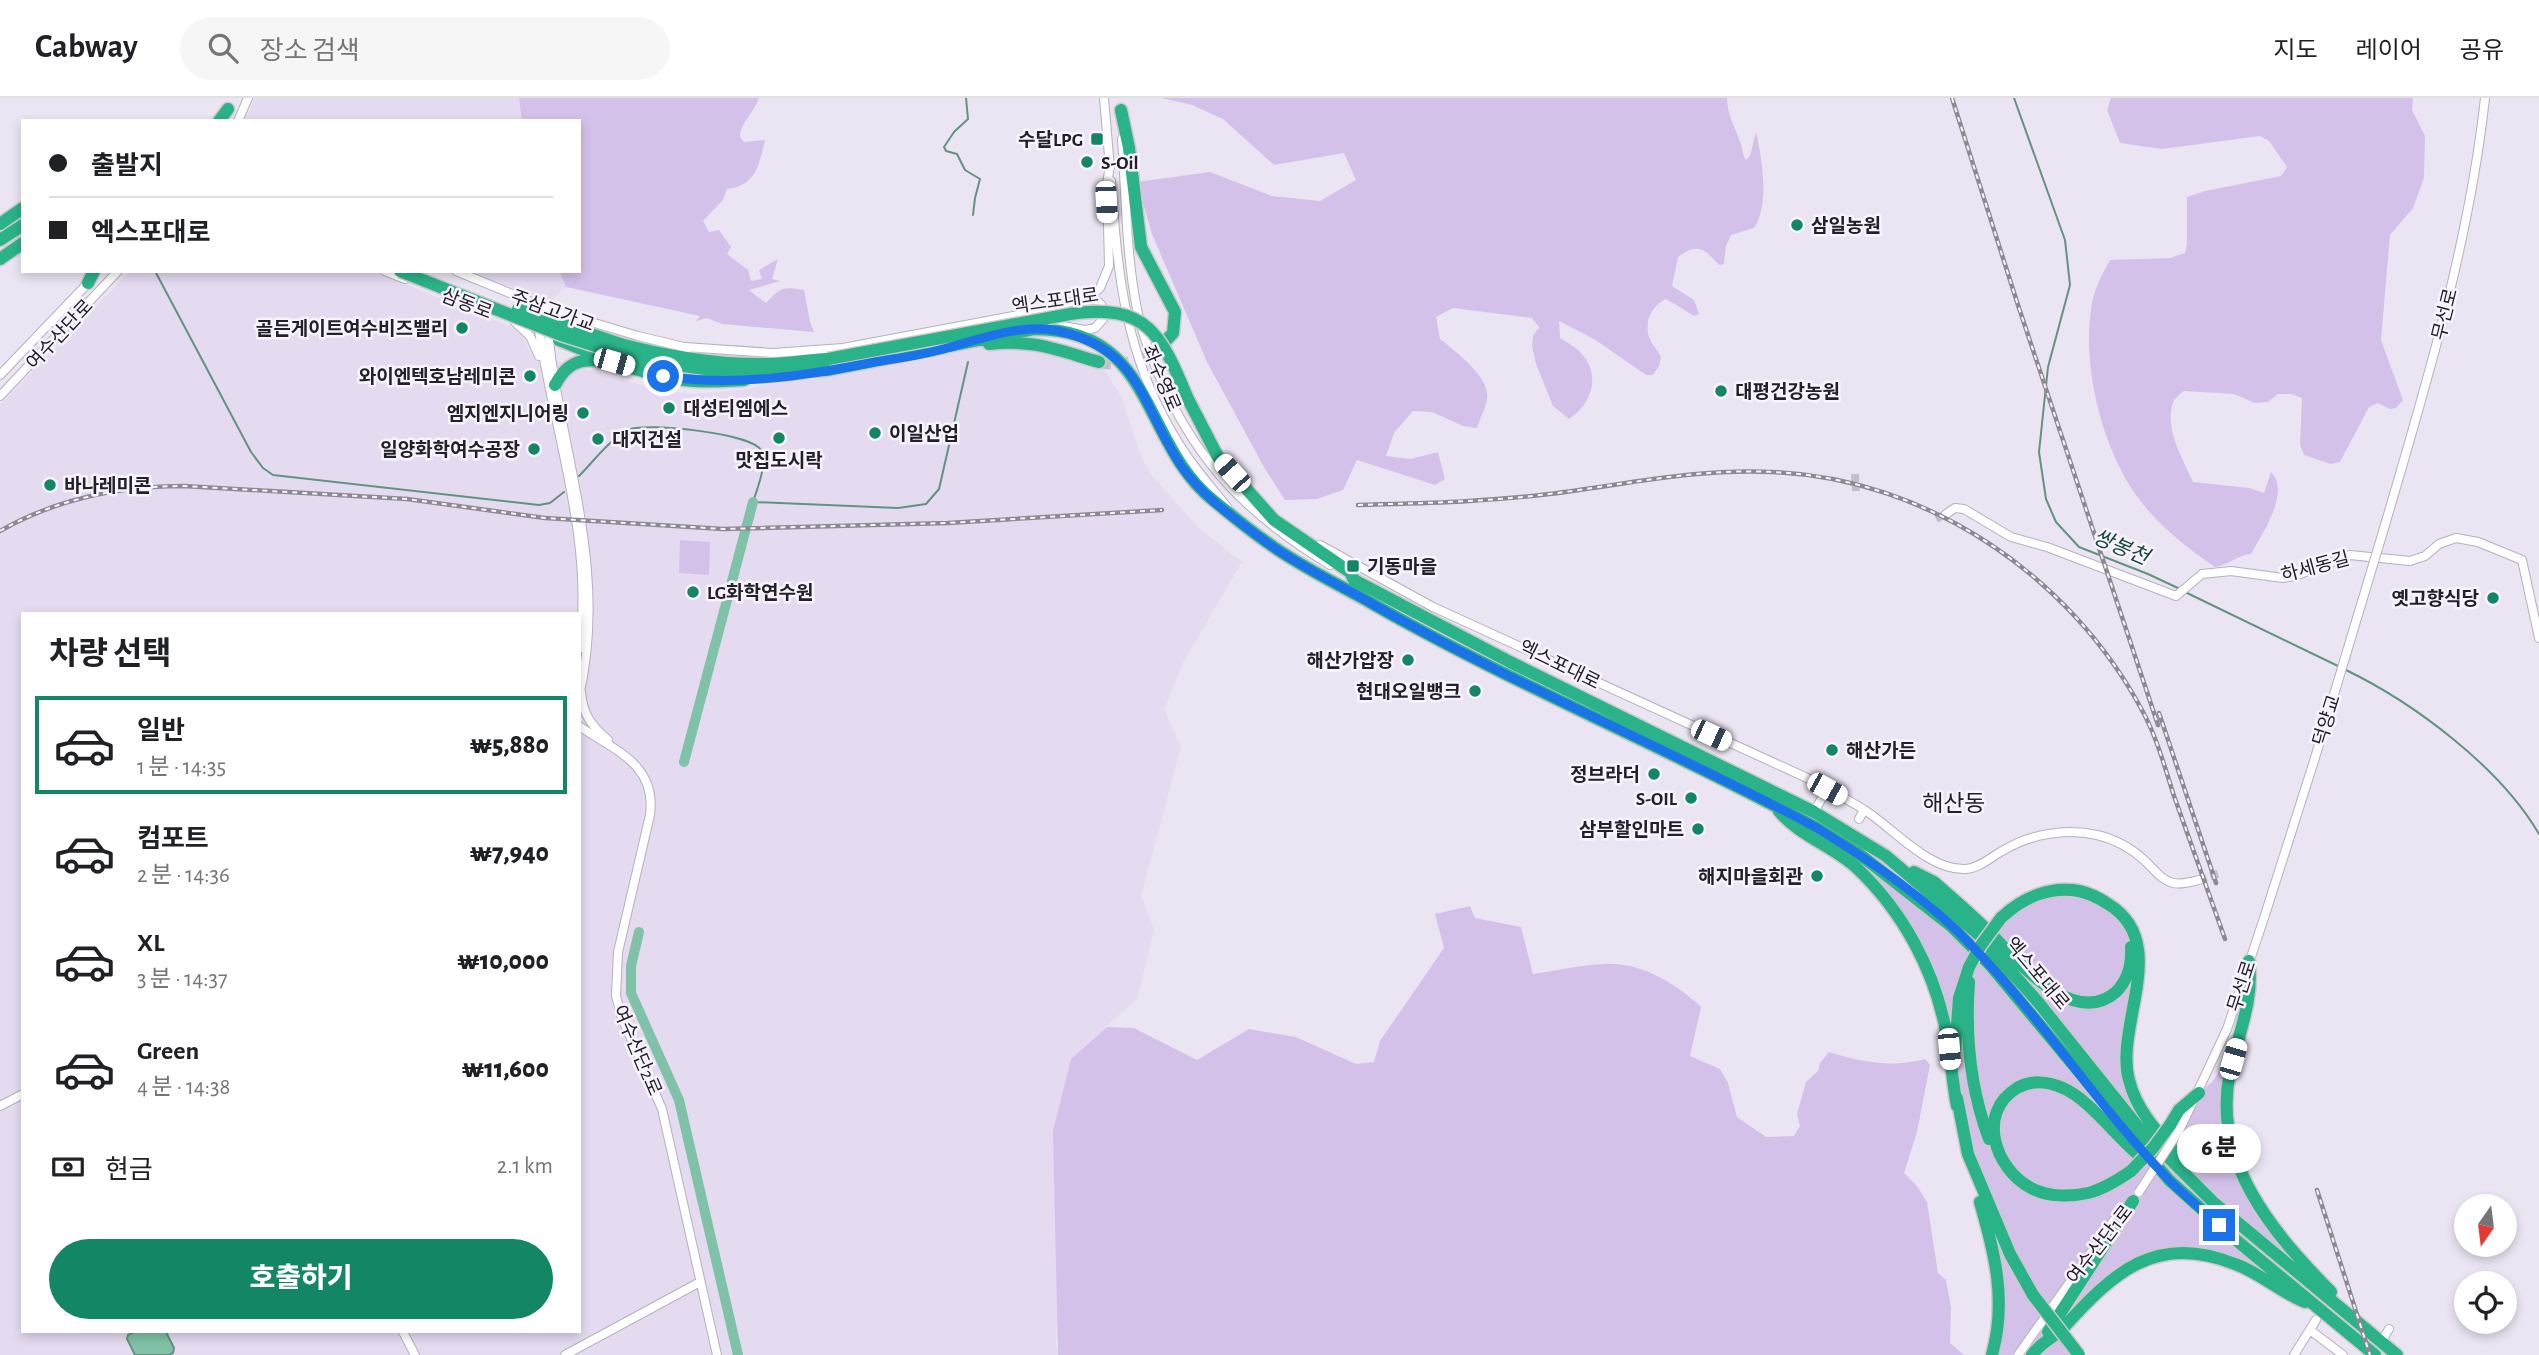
<!DOCTYPE html>
<html lang="ko">
<head>
<meta charset="utf-8">
<style>
	:root { --surface:#fff; --page:#f6f6f6; --text:#202124; --muted:#757577; --line:#e0e0e0; --accent:#138665 }
	body { margin:0; font-family:"Alegreya Sans","Noto Sans KR",sans-serif; background:var(--page); color:var(--text); height:100vh; display:flex; flex-direction:column; font-size:26px; white-space:nowrap }
	* { box-sizing:border-box; margin:0 }
	p { font-size:23px; color:var(--muted) }
	.icon { flex:none; width:38px; height:38px; fill:none; stroke:currentColor; stroke-width:2; stroke-linecap:round; stroke-linejoin:round }
	.map { position:relative; flex:1; overflow:hidden }
	.sheet { position:absolute; left:21px; top:514px; width:560px; height:721px; display:flex; flex-direction:column; background:var(--surface); border-radius:0px; box-shadow:0 4px 10px #0003 }
	.sheet>* { flex:none }
	.guide { position:absolute; left:21px; top:21px; width:560px; height:154px; border-radius:0px; box-shadow:0 4px 10px #0003; display:grid; align-content:center; height:154px; padding:0 28px; background:var(--surface) }
	.needle { width:46px; rotate:194deg }
	.fabs { position:absolute; left:2454px; top:1096px; display:grid; gap:14px }
	.fabs a { display:grid; place-items:center; width:63px; height:63px; border-radius:50%; background:var(--surface); box-shadow:0 4px 10px #0003; font-size:35px }
	.end { position:absolute; width:32px; height:32px; margin:-16px; border:9px solid #1a73e8; background:#fff; box-shadow:0 0 0 4px #fff }
	.from { border-radius:50% }
	.bubble { position:absolute; height:49px; border-radius:24px; background:var(--surface); box-shadow:0 4px 10px #0003; font-size:23px; font-weight:800; line-height:49px; text-align:center }
	.car { position:absolute; width:21px; height:42px; margin:-21px -10px; border-radius:9px; box-shadow:0 0 5px 2px #0007; background:linear-gradient(#fff 24%,#345 0 40%,#fff 0 76%,#345 0 86%,#fff 0) }
	.guide b { display:flex; align-items:center; gap:24px; height:66px; font-size:26px }
	.guide b+b { border-top:2px solid var(--line) }
	.guide i { width:18px; height:18px; background:var(--text) }
	ul { padding:0; list-style:none }
	li { display:flex; align-items:center; gap:21px; height:98px; margin:0 14px 10px; padding:0 14px; border:4px solid transparent; border-radius:0px }
	li div { flex:1 }
	li b { display:block; font-size:26px }
	li em { font-style:normal; font-weight:800 }
	li.selected { border-color:var(--accent) }
	li>.icon { width:63px; height:63px; stroke-width:1.5 }
	h2 { padding:0 28px; font-size:32px; line-height:84px }
	.pay { display:flex; align-items:center; gap:18px; height:77px; padding:0 28px; font-size:26px }
	.pay p { margin-inline-start:auto }
	.action { display:flex; gap:14px; margin-top:auto; padding:14px 28px }
	.action a { flex:1; height:80px; border-radius:42px; background:var(--accent); color:#fff; font-size:28px; font-weight:800; line-height:80px; text-align:center }
	header { display:flex; align-items:center; gap:42px; box-sizing:border-box; height:98px; padding:0 35px; background:var(--surface); border-bottom:2px solid var(--line) }
	header strong { font-size:33px }
	nav { display:flex; gap:38px; margin-inline-start:auto; font-size:24px }
	.search { width:490px; height:63px; background:var(--page); display:flex; align-items:center; gap:18px; box-sizing:border-box; padding:0 24px; border-radius:38px; color:var(--muted); font-size:26px }
	.map>svg:first-child { display:block }
	.built { fill:#e5dbf1; fill-rule:evenodd }
	.green { fill:#d4c1ea }
	.water { fill:#80c2a8; stroke:#649281; stroke-width:2 }
	.lines { fill:none; stroke-linecap:round; stroke-linejoin:round }
	.stream { stroke:#649281; stroke-width:2 }
	.river { stroke:#80c2a8; stroke-width:10 }
	.minor-tunnel { stroke:#c3beca; stroke-width:8; stroke-dasharray:8 4; stroke-linecap:butt }
	.highway-tunnel { stroke:#c3beca; stroke-width:12; stroke-dasharray:12 6; stroke-linecap:butt }
	.minor-casing { stroke:#b6b0bd; stroke-width:10 }
	.highway-casing { stroke:#cacacb; stroke-width:15 }
	.minor { stroke:#fff; stroke-width:8 }
	.highway { stroke:#2ab288; stroke-width:12 }
	.rail-casing { stroke:#8d8992; stroke-width:4.5 }
	.rail { stroke:#f8f3fe; stroke-width:2; stroke-dasharray:5; stroke-linecap:butt }
	.minor-bridge-casing { stroke:#b6b0bd; stroke-width:10; stroke-linecap:butt }
	.highway-bridge-casing { stroke:#cacacb; stroke-width:15; stroke-linecap:butt }
	.minor-bridge { stroke:#fff; stroke-width:8 }
	.highway-bridge { stroke:#2ab288; stroke-width:12 }
	.route { stroke:#1a73e8; stroke-width:9 }
	.poi-dot { fill:#138665; stroke:#f8f3fe; stroke-width:2.5 }
	.labels { text-anchor:middle; stroke-width:5; stroke-linejoin:round; paint-order:stroke }
	.poi-label { font-size:19px; font-weight:bold; fill:#242126; stroke:#f8f3fe; text-anchor:end }
	.street-label { font-size:19px; fill:#242126; stroke:#f8f3fe }
	.water-label { font-size:21px; font-style:italic; fill:#144a38; stroke:#f8f3fe }
	.quarter-label { font-size:23px; fill:#242126; stroke:#f8f3fe }
</style>
</head>
<body>
<header>
<strong>Cabway</strong>
<div class="search"><svg class="icon" aria-label="search" viewBox="0 0 24 24"><circle cx="10" cy="10" r="6"/><path d="M15 15l6 6"/></svg>장소 검색</div>
<nav><a>지도</a><a>레이어</a><a>공유</a></nav>
</header>
<div class="map">
<svg width="2539" height="1257" viewBox="0 0 2539 1257">
	<rect width="100%" height="100%" fill="#ebe5f3"/>
	<path class="built" d="M255,0H519L522,23H245Z
		M130,173H373L514,230L524,240L531,256L656,291L690,296L733,293L1000,245L1095,263L1103,270L1121,298L1140,356L1151,377L1201,432L1242,464L1184,563L1164,611L1181,649L1141,798L1154,831L1137,901L1071,961L1056,1246L1058,1257H0V307ZM23,516H579V1234H23Z
		M469,173H559L566,189L550,204Z"/>
	<path class="green" d="M519,0H759C754,15 741,23 740,39L744,44L765,42C759,66 757,88 727,91L723,102L703,123L709,134L719,132L731,149L727,156L748,172L751,183L762,181L759,172L778,161L772,181L780,183L749,192L766,205C780,190 782,188 804,192L810,224L814,234L722,226L707,220L696,223L700,218L566,189L559,173H579V23H522Z
		M1161,0H1727C1728,20 1735,28 1741,46C1743,52 1742,56 1746,62L1750,58L1756,34C1762,60 1770,107 1754,130L1731,137L1726,148L1724,166L1719,167C1704,150 1697,145 1678,159L1672,188L1694,202L1699,216L1694,218L1666,201C1652,208 1644,222 1649,239C1652,247 1658,252 1661,259L1659,268L1653,277H1646L1594,241L1559,223L1560,240C1566,244 1574,248 1579,253C1602,275 1593,305 1569,321L1553,308L1536,266L1532,248L1533,238L1539,229L1532,220L1453,210L1436,219L1440,241C1457,255 1491,279 1487,302C1485,311 1480,321 1477,330L1463,328L1432,314L1413,313L1394,335L1386,358L1410,361L1438,354L1445,381L1435,387L1357,362L1343,392L1317,401L1285,402L1265,371L1207,264L1152,136L1137,84L1210,74L1272,98L1320,103L1356,82L1344,55L1274,67L1223,21L1192,7Z
		M2111,0H2413L2412,12L2425,38L2424,80L2413,110L2390,137L2381,242L2403,302L2396,310L2390,311L2378,305L2369,309L2340,364L2331,366L2304,357L2300,347L2302,300L2291,296H2278L2268,304L2255,305L2234,296L2184,293C2180,296 2174,301 2173,305C2164,331 2183,361 2193,384L2249,390L2264,395L2271,374C2291,394 2262,436 2251,456C2237,457 2229,467 2215,469C2187,450 2159,428 2139,401C2103,354 2082,270 2091,212C2093,193 2101,178 2110,162L2170,160L2185,155L2187,146V99L2205,93L2281,78L2287,69L2269,43L2260,38L2162,51L2120,45L2107,12Z
		M680,442L710,444L709,477L679,475Z
		M1869,747L1989,834L2001,820L2057,792L2108,806L2137,847L2129,983L2171,1047L2199,995L2212,984L2227,963L2237,1065L2309,1172L2290,1198L2214,1159L2147,1162L2066,1227L2079,1257H1992L1993,1150L1972,1075L1949,951L1918,851L1854,768Z
		M1470,808L1475,820L1521,829L1533,876C1556,873 1580,867 1604,866C1641,864 1675,885 1701,909L1690,958L1720,971L1728,985L1737,1019L1766,1039L1794,1038L1800,1028L1797,1016L1806,984L1818,973L1820,965L1829,954C1861,964 1893,970 1925,961L1930,967L1917,1034L1904,1075L1917,1088L1927,1104L1938,1175L1946,1182L1951,1209L1950,1245L1964,1257H1058L1053,1033L1071,961L1107,929L1134,930L1197,962L1249,931L1296,939L1356,966L1374,964L1380,943L1444,850L1435,816Z"/>
	<path class="water" d="M134,1234H166L174,1250L173,1255L169,1257H135L127,1241L128,1237Z"/>
	<g class="lines">
		<path class="stream" d="M966,0L968,21L954,34L944,49L946,53L957,56L965,72L980,81L975,100L973,117
			M2014,0L2065,142L2070,187L2048,269L2039,354L2046,401L2056,424L2079,449L2148,476L2180,491
			M155,173L251,354L263,370L273,377L539,407L550,405L564,394
			M579,378C594,363 611,339 631,331C649,325 751,335 761,352C768,365 757,391 753,404L898,410L926,406L939,391L968,264
			M2185,494L2338,568
			M2346,572C2414,605 2500,669 2539,736"/>
		<path class="river" d="M684,664L753,404
			M639,834L631,868V895L679,1002L738,1257"/>
		<path class="minor-tunnel" d="M1855,376L1856,393
			M1936,421L1946,416
			M2199,782L2220,775"/>
		<path class="highway-tunnel" d="M1099,264C1122,268 1140,266 1158,251"/>
		<defs>
			<path id="minor" d="M1104,0L1110,70
				M238,23L248,0
				M1122,41C1126,98 1126,156 1137,211C1142,236 1151,259 1161,282C1199,368 1251,419 1330,467
				M1111,83C1118,176 1124,253 1173,336C1188,363 1208,385 1227,409
				M385,173L405,181
				M456,173L551,212L638,238L688,250
				M535,205C548,318 596,437 579,551
				M546,210C554,343 611,462 579,598
				M515,224L530,238L539,258
				M1046,225L1085,232L1095,230L1104,220C1105,208 1099,201 1087,200
				M685,249L773,255L843,250L1034,214L1087,200L1100,190L1109,168L1107,86L1110,67
				M0,277L90,183
				M0,298L118,173
				M1946,416L1955,410L1964,411L2011,439L2047,449L2176,498L2202,476L2231,473L2283,480L2295,478L2350,457L2410,463L2425,458L2439,446L2456,440L2478,444L2522,462L2539,540
				M2385,427C2426,287 2469,146 2485,0
				M1320,447L1433,509L1805,679C1825,690 1846,700 1866,713C1894,731 1929,773 1966,771C1980,770 1992,758 2004,752C2031,736 2066,730 2097,737C2114,741 2131,750 2144,762C2153,770 2161,782 2173,785C2181,787 2191,784 2199,782
				M581,594C583,617 591,627 608,642
				M579,628C614,652 657,666 650,717L618,854L616,898L622,920L662,1011L717,1257
				M1814,714L1827,691
				M1859,721L1864,712
				M0,1008L23,996
				M2179,1033L2227,931L2265,817
				M2310,1232L2343,1257
				M403,1234L415,1257
				M2381,1244L2389,1231
				M565,1257L700,1184
				M2018,1257L2114,1122
				M2294,1257L2316,1222"/>
			<path id="highway" d="M1121,12L1129,50L1141,149L1175,214L1173,235L1158,251
				M219,23L228,11
				M0,126L23,110
				M0,142L23,127
				M0,161L23,145
				M88,185L94,173
				M559,242C602,259 648,280 695,283C711,284 728,283 744,282
				M620,246C667,258 715,267 764,266C785,266 807,262 828,261
				M989,246C1035,241 1057,252 1099,264
				M615,254L654,264L735,275L827,272L1034,231C1156,231 1140,344 1214,403C1231,417 1249,432 1268,445C1301,469 1338,486 1373,506C1517,588 1671,651 1817,730L1858,755L1951,828L1990,867L2169,1082L2236,1142L2375,1257
				M555,287C566,266 579,260 602,263
				M1187,299L1218,359L1274,422L1350,474L1354,482L1510,564L1814,714L1886,758L1979,837L2038,904L2139,1030L2213,1104L2397,1257
				M1779,713C1797,736 1834,749 1857,770C1903,814 1934,871 1946,933C1951,958 1952,983 1957,1008
				M1914,774L1934,784C1952,800 1970,815 1987,832C2015,859 2072,932 2116,894C2128,882 2132,866 2131,849
				M2001,820C2022,800 2049,788 2079,793C2089,795 2099,800 2108,806C2172,845 2114,927 2129,982C2137,1016 2164,1041 2186,1066
				M2249,863C2254,902 2238,937 2230,974C2211,1063 2273,1135 2331,1194
				M1969,884C1965,938 1970,990 1989,1041
				M1955,954L1959,900L1969,869
				M1957,1000L1968,1056L2010,1156L2033,1197
				M2170,1027L2179,1012L2199,995
				M2131,1073C2118,1082 2104,1091 2088,1095C2070,1099 2048,1099 2031,1090C1995,1071 1976,1015 2017,990C2031,982 2048,983 2063,990C2089,1001 2118,1041 2142,1060
				M1980,1104C1995,1156 2007,1203 1992,1257
				M2048,1234L2133,1103
				M2032,1257C2041,1244 2054,1240 2064,1229C2113,1175 2156,1134 2235,1166C2260,1175 2280,1194 2305,1204"/>
		</defs>
		<use href="#minor" class="minor-casing"/>
		<use href="#highway" class="highway-casing"/>
		<use href="#minor" class="minor"/>
		<use href="#highway" class="highway"/>
		<defs>
			<path id="rail" d="M1952,0L2017,204L2158,627
				M1358,407C1422,405 1486,404 1549,396C1623,387 1698,370 1772,374C1927,380 2071,478 2143,614C2157,640 2165,670 2174,698C2191,745 2208,793 2225,841
				M0,433C56,401 120,388 184,388L407,401L545,420L723,431L948,425L1162,412
				M2159,615L2216,785
				M2317,1092L2370,1257"/>
		</defs>
		<use href="#rail" class="rail-casing"/>
		<use href="#rail" class="rail"/>
		<defs>
			<path id="minor-bridge" d="M2265,817L2314,663L2385,427
				M2139,1094L2179,1033"/>
			<path id="highway-bridge" d="M400,173L561,237L615,254
				M518,211L620,246
				M828,261L1070,216C1147,205 1161,236 1187,299
				M1969,869L1981,847L2001,820
				M2131,1073L2153,1050L2170,1027
				M2033,1197L2079,1257"/>
		</defs>
		<use href="#minor-bridge" class="minor-bridge-casing"/>
		<use href="#highway-bridge" class="highway-bridge-casing"/>
		<use href="#minor-bridge" class="minor-bridge"/>
		<use href="#highway-bridge" class="highway-bridge"/>
	</g>
	<g class="lines">
		<path class="route" d="M663,278C734,289 805,278 875,264C899,260 924,257 947,250C981,241 1022,225 1058,233C1142,251 1141,308 1182,369C1203,399 1237,422 1266,444C1300,469 1340,487 1376,508C1519,589 1672,652 1817,730C1872,764 1928,801 1973,849C2043,922 2098,1008 2168,1081C2184,1097 2202,1112 2219,1127"/>
	</g>
	<g class="poi-dot">
		<rect x="1090" y="34" width="14" height="14" rx="3.5"/>
		<circle cx="1087" cy="64" r="7"/>
		<circle cx="1797" cy="127" r="7"/>
		<circle cx="462" cy="230" r="7"/>
		<circle cx="530" cy="278" r="7"/>
		<circle cx="1721" cy="293" r="7"/>
		<circle cx="669" cy="310" r="7"/>
		<circle cx="583" cy="315" r="7"/>
		<circle cx="875" cy="335" r="7"/>
		<circle cx="779" cy="340" r="7"/>
		<circle cx="598" cy="341" r="7"/>
		<circle cx="534" cy="351" r="7"/>
		<circle cx="50" cy="387" r="7"/>
		<rect x="1346" y="461" width="14" height="14" rx="3.5"/>
		<circle cx="693" cy="494" r="7"/>
		<circle cx="2493" cy="500" r="7"/>
		<circle cx="1408" cy="562" r="7"/>
		<circle cx="1475" cy="593" r="7"/>
		<circle cx="1832" cy="652" r="7"/>
		<circle cx="1654" cy="676" r="7"/>
		<circle cx="1691" cy="700" r="7"/>
		<circle cx="1698" cy="731" r="7"/>
		<circle cx="1817" cy="778" r="7"/>
	</g>
	<g class="labels">
		<g class="poi-label">
			<text x="1083" y="48">수달LPG</text>
			<text x="1101" y="71" text-anchor="start">S-Oil</text>
			<text x="1811" y="134" text-anchor="start">삼일농원</text>
			<text x="448" y="237">골든게이트여수비즈밸리</text>
			<text x="516" y="285">와이엔텍호남레미콘</text>
			<text x="1735" y="300" text-anchor="start">대평건강농원</text>
			<text x="683" y="317" text-anchor="start">대성티엠에스</text>
			<text x="569" y="322">엠지엔지니어링</text>
			<text x="889" y="342" text-anchor="start">이일산업</text>
			<text x="612" y="348" text-anchor="start">대지건설</text>
			<text x="520" y="358">일양화학여수공장</text>
			<text x="779" y="369" text-anchor="middle">맛집도시락</text>
			<text x="64" y="394" text-anchor="start">바나레미콘</text>
			<text x="1367" y="475" text-anchor="start">기동마을</text>
			<text x="707" y="501" text-anchor="start">LG화학연수원</text>
			<text x="2479" y="507">옛고향식당</text>
			<text x="1394" y="569">해산가압장</text>
			<text x="1461" y="600">현대오일뱅크</text>
			<text x="1846" y="659" text-anchor="start">해산가든</text>
			<text x="1640" y="683">정브라더</text>
			<text x="1677" y="707">S-OIL</text>
			<text x="1684" y="738">삼부할인마트</text>
			<text x="1803" y="785">해지마을회관</text>
		</g>
		<g class="street-label">
			<text transform="translate(1055 202) rotate(-8)" y="7">엑스포대로</text>
			<text transform="translate(467 205) rotate(21)" y="7">삼동로</text>
			<text transform="translate(553 212) rotate(20)" y="7">주삼고가교</text>
			<text transform="translate(2444 216) rotate(-76)" y="7">무선로</text>
			<text transform="translate(59 236) rotate(-47)" y="7">여수산단로</text>
			<text transform="translate(1162 280) rotate(67)" y="7">좌수영로</text>
			<text transform="translate(2315 468) rotate(-15)" y="7">하세동길</text>
			<text transform="translate(1560 566) rotate(26)" y="7">엑스포대로</text>
			<text transform="translate(2326 622) rotate(-73)" y="7">덕양교</text>
			<text transform="translate(2038 875) rotate(50)" y="7">엑스포대로</text>
			<text transform="translate(2241 888) rotate(-72)" y="7">무선로</text>
			<text transform="translate(638 952) rotate(67)" y="7">여수산단2로</text>
			<text transform="translate(2099 1146) rotate(-52)" y="7">여수산단1로</text>
		</g>
		<g class="water-label">
			<text transform="translate(2121 449) rotate(23)" y="7">쌍봉천</text>
		</g>
		<g class="quarter-label">
			<text x="1954" y="713">해산동</text>
		</g>
	</g>
</svg>
<div class="fabs">
<a><svg class="needle" viewBox="-14 -14 28 28"><path d="M0-13l5 13h-10z" fill="#e53935"/><path d="M0 13l5-13h-10z" fill="#757577"/></svg></a>
<a><svg class="icon" aria-label="locate" viewBox="0 0 24 24"><circle cx="12" cy="12" r="6"/><path d="M12 2v4M12 18v4M2 12h4M18 12h4"/></svg></a>
</div>
<i class="end from" style="left:663px;top:278px"></i>
<i class="end" style="left:2219px;top:1127px"></i>
<div class="bubble" style="left:2177px;top:1026px;width:84px">6 분</div>
<i class="car" style="left:1106px;top:104px;rotate:177deg"></i>
<i class="car" style="left:614px;top:264px;rotate:106deg"></i>
<i class="car" style="left:1232px;top:375px;rotate:318deg"></i>
<i class="car" style="left:1711px;top:637px;rotate:115deg"></i>
<i class="car" style="left:1827px;top:691px;rotate:119deg"></i>
<i class="car" style="left:1949px;top:951px;rotate:175deg"></i>
<i class="car" style="left:2233px;top:961px;rotate:16deg"></i>
<div class="guide">
<b><i class="from"></i>출발지</b>
<b><i></i>엑스포대로</b>
</div>
<section class="sheet">
<h2>차량 선택</h2>
<ul>
<li class="selected"><svg class="icon" aria-label="car" viewBox="0 0 24 24"><path d="M5 17H2v-5l4-1 3-4h7l3 4 3 1v5h-3M9 17h6M6 11h13"/><circle cx="7" cy="17" r="2"/><circle cx="17" cy="17" r="2"/></svg><div><b>일반</b><p>1 분 · 14:35</p></div><em>₩5,880</em></li>
<li><svg class="icon" aria-label="car" viewBox="0 0 24 24"><path d="M5 17H2v-5l4-1 3-4h7l3 4 3 1v5h-3M9 17h6M6 11h13"/><circle cx="7" cy="17" r="2"/><circle cx="17" cy="17" r="2"/></svg><div><b>컴포트</b><p>2 분 · 14:36</p></div><em>₩7,940</em></li>
<li><svg class="icon" aria-label="car" viewBox="0 0 24 24"><path d="M5 17H2v-5l4-1 3-4h7l3 4 3 1v5h-3M9 17h6M6 11h13"/><circle cx="7" cy="17" r="2"/><circle cx="17" cy="17" r="2"/></svg><div><b>XL</b><p>3 분 · 14:37</p></div><em>₩10,000</em></li>
<li><svg class="icon" aria-label="car" viewBox="0 0 24 24"><path d="M5 17H2v-5l4-1 3-4h7l3 4 3 1v5h-3M9 17h6M6 11h13"/><circle cx="7" cy="17" r="2"/><circle cx="17" cy="17" r="2"/></svg><div><b>Green</b><p>4 분 · 14:38</p></div><em>₩11,600</em></li>
</ul>
<div class="pay"><svg class="icon" aria-label="cash" viewBox="0 0 24 24"><path d="M3 7h18v10H3z"/><circle cx="12" cy="12" r="2"/></svg>현금<p>2.1 km</p></div>
<div class="action"><a>호출하기</a></div>
</section>
</div>
</body>
</html>
